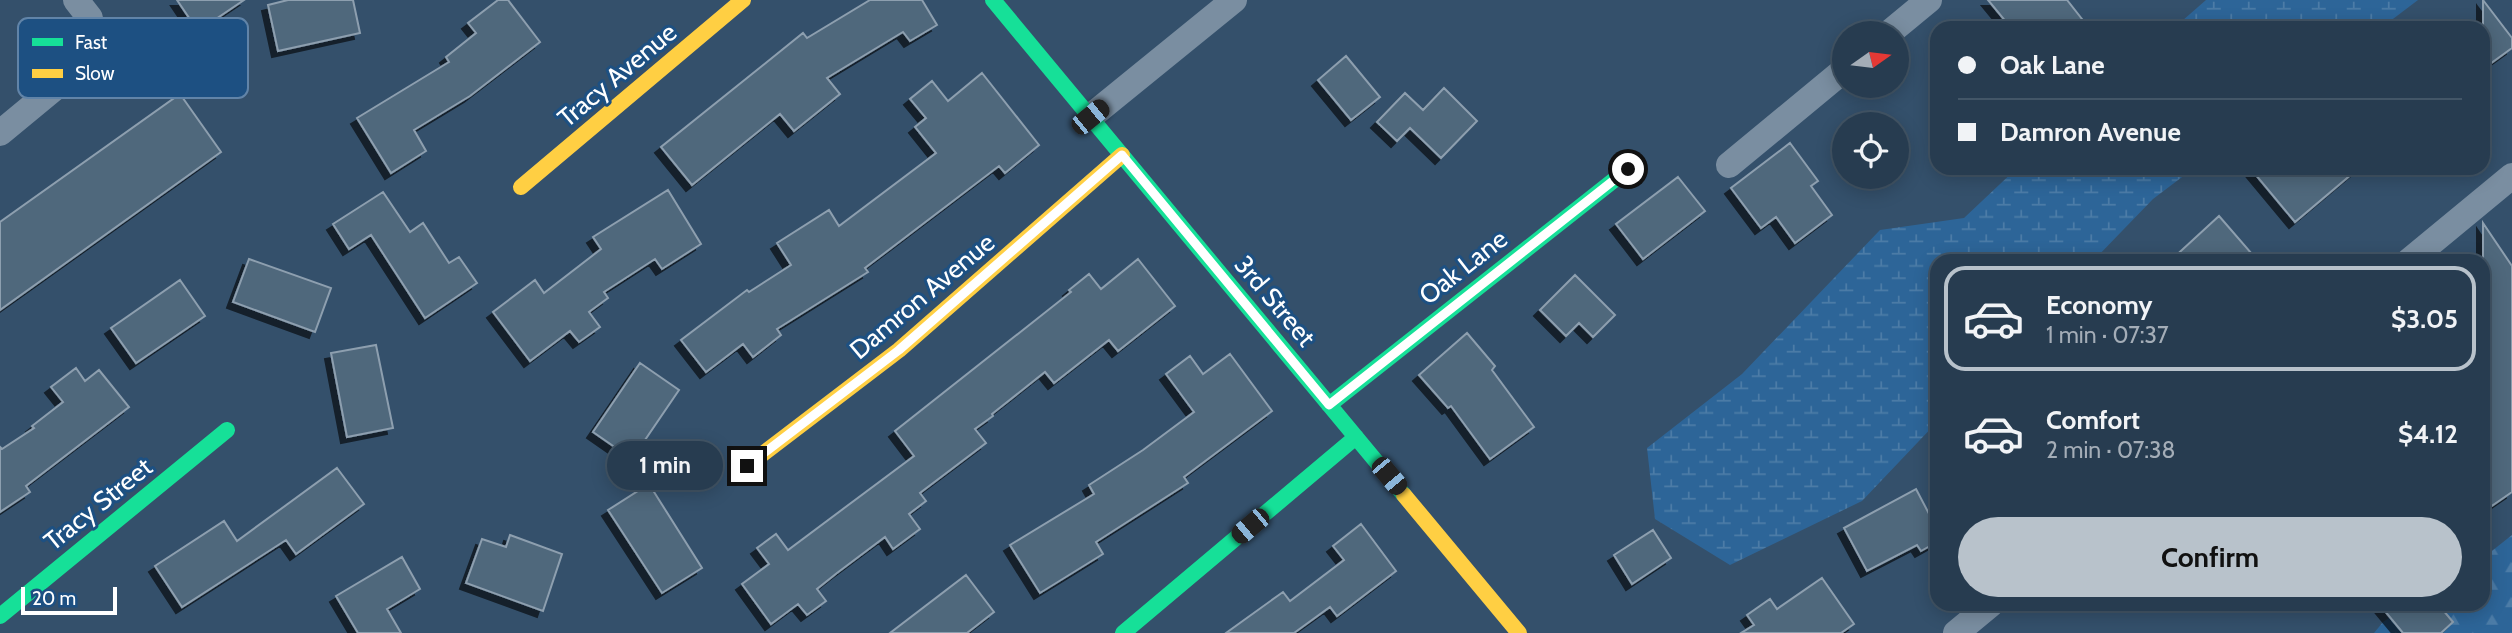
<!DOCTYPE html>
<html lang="en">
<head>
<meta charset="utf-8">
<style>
	:root { --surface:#273c50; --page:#2f4357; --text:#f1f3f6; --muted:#a4adb7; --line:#435667; --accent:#b8c2cb }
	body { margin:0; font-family:Cabin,sans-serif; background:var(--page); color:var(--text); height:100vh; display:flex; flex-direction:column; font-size:26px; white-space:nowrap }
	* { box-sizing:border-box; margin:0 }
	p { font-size:23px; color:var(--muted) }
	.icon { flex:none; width:38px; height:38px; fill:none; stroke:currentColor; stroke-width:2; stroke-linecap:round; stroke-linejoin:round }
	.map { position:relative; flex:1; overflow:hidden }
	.drawer { position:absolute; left:1930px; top:254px; width:560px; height:357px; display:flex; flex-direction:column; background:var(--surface); border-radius:21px; box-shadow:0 4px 18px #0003,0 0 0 2px var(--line) }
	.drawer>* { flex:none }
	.top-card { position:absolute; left:1930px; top:21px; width:560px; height:154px; border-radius:21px; box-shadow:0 4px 18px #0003,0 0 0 2px var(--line); display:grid; align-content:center; height:154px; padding:0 28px; background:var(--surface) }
	.needle { width:46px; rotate:76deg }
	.tools { position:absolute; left:1832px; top:21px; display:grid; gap:14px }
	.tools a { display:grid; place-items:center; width:77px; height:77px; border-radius:50%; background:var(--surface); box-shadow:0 4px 18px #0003,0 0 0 2px var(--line); font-size:35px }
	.scale { position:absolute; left:21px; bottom:18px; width:96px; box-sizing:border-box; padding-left:7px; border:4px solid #fff; border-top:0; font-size:19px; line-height:24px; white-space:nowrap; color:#fff; -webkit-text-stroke:5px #1d5082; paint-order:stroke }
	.end { position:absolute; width:32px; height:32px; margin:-16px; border:9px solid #fff; background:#111; box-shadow:0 0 0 4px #111 }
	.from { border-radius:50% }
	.bubble { position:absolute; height:49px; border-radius:24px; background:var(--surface); box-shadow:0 4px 18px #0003,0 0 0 2px var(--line); font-size:23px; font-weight:700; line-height:49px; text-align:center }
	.car { position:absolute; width:21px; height:42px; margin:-21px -10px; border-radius:9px; box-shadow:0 0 5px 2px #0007; background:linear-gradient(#222 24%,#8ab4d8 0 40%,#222 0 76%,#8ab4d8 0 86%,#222 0) }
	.top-card b { display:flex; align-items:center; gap:24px; height:66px; font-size:26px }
	.top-card b+b { border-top:2px solid var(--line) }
	.top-card i { width:18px; height:18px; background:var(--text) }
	ul { padding:12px 0 0; list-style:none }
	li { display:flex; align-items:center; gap:21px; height:105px; margin:0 14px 10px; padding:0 14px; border:4px solid transparent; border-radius:21px }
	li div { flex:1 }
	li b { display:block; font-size:26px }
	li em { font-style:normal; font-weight:700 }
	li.on { border-color:var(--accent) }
	li>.icon { width:63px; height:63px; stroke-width:1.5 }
	.cta { display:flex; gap:14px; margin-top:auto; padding:14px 28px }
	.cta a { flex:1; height:80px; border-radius:42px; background:var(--accent); color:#111; font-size:28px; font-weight:700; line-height:80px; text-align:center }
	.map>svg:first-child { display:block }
	.forest { fill:url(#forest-firs) }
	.wetland { fill:url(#wetland-marsh) }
	.building { fill:#50677c; stroke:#8d9faf; stroke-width:2; filter:url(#shadow) }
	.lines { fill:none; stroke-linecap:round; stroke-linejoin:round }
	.street { stroke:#7a8ea1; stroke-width:26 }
	.fast { stroke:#16e098; stroke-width:16 }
	.slow { stroke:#ffcf43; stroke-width:16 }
	.route { stroke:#fff; stroke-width:9 }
	.labels { text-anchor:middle; stroke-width:6; stroke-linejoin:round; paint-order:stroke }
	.street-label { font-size:26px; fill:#fff; stroke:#1d5082 }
	.key { fill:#1d5082; stroke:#6184a8; stroke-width:2 }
	.key-label { font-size:19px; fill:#fff }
</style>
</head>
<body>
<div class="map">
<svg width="2512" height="633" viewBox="0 0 2512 633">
	<defs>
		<pattern id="forest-firs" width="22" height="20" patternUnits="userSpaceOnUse" patternTransform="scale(1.75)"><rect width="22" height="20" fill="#2d6598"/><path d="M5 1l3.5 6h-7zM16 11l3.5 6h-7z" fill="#4c7ca7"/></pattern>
		<pattern id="wetland-marsh" width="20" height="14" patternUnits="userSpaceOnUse" patternTransform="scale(1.75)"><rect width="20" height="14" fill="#2d6598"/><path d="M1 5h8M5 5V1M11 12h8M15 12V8" fill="none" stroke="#4c7ca7"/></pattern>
		<filter id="shadow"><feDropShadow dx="-6" dy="6" stdDeviation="0" flood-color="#0009"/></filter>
	</defs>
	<rect width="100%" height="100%" fill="#34506b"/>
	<path class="forest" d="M2512,535V633H2374L2383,622L2410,604H2483V558Z"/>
	<path class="wetland" d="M2206,0H2418L2381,28H2174Z
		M2017,168H2194L2153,199L2093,261H1937V422L1862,501L1730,565L1655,519L1647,448L1742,374L1880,230L1964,218Z"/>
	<path class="building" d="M177,0H244L198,31Z
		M288,0H353L360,33L278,51L268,5Z
		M498,0H508L540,42L470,96L414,130L426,151L391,173L357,118L449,62L446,57L476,33L468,23Z
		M870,0H922L937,25L910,41L903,32L827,78L840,94L794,131L780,114L692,185L661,147L803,33L807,38Z
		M1988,0H2067L2089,28H2011Z
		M2483,0L2512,38V48L2483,69Z
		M1346,56L1380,97L1351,120L1318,80Z
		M982,73L1039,145L1005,173L999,166L865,268L868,272L777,329L781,335L753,357L743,344L706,372L681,340L747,290L749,292L791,265L777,243L829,210L839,226L936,153L915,127L926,118L910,99L932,81L948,101Z
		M1444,88L1477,121L1441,158L1410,128L1397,141L1377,122L1405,93L1423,110Z
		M180,94L221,152L0,310V222Z
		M1790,143L1818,181L1811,186L1832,215L1795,243L1776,217L1761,228L1731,188Z
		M2250,168H2359L2295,222Z
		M1678,177L1705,211L1643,259L1616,224Z
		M668,190L701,244L662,269L655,259L604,292L608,298L589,312L600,327L579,342L570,331L530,361L493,312L535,280L544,293L601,249L593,237Z
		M383,192L410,232L423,223L449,263L459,257L477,283L425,318L371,235L349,249L333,224Z
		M2219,216L2258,261H2170Z
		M2483,223L2512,266V492L2483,512Z
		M249,259L331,288L315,332L233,302Z
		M1138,259L1175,306L1118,351L1109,340L1054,383L1045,372L992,414L993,416L975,429L986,443L920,493L926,501L909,514L920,529L893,549L885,537L837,573L817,589L826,601L807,615L798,604L771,624L742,584L769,564L757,548L776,534L788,550L914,456L895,431L1071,292L1069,290L1089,274L1101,289Z
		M1575,275L1615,315L1593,337L1579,323L1566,336L1540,310Z
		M180,280L205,316L136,363L111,328Z
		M1467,333L1495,366L1492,370L1534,427L1490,459L1451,406L1448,408L1419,375Z
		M376,345L393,428L347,437L331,353Z
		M1230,354L1272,411L1184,477L1188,483L1096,542L1103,554L1040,593L1010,545L1094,494L1089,485L1143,450L1194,412L1166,374L1190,356L1203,374Z
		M640,363L679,390L632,459L593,432Z
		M76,368L85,381L99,370L129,407L26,486L30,492L0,512V447L2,449L34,428L32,426L63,402L51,387Z
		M337,468L364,504L296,554L286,540L182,607L155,566L224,521L237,541Z
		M649,484L702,568L662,593L608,510Z
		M1916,489L1937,529V542L1921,551L1917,545L1867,571L1844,528Z
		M1361,524L1396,571L1337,616L1330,607L1294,633H1226L1283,592L1290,601L1344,560L1333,546Z
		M1653,530L1671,558L1632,584L1614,555Z
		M510,535L562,554L543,611L466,583L482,539L506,547Z
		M402,557L420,589L387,609L401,633H358L336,596Z
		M966,575L994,612L967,633H890Z
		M1822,578L1854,624L1841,633H1741L1754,625L1747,615L1770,599L1777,609Z
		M2379,604H2438L2453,622L2441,633H2403Z"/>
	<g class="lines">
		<path class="street" d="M1889,33L1929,0
			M1090,117L1234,0
			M0,133L92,57L90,18L76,0
			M1729,165L1844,70
			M2409,261L2512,176
			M1956,633L1991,604"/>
		<path class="fast" d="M993,0L1404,495
			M1329,405L1628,169
			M0,616L227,430
			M1123,633L1356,437"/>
		<path class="slow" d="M521,187L743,0
			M747,466L899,350L1122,155
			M1404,495L1519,633"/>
	</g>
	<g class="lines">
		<path class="route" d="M747,466L899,350L1122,155L1329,405L1628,169"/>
	</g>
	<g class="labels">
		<g class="street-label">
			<text transform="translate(617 75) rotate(-40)" y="9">Tracy Avenue</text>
			<text transform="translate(1463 267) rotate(-38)" y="9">Oak Lane</text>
			<text transform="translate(922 296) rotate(-40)" y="9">Damron Avenue</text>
			<text transform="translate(1275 301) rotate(50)" y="9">3rd Street</text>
			<text transform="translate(98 504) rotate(-39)" y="9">Tracy Street</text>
		</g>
	</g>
	<rect x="18" y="18" width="230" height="80" rx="10" class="key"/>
	<rect x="32" y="38" width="31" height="8" fill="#16e098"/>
	<rect x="32" y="69" width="31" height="9" fill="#ffcf43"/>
	<g class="key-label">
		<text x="75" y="49">Fast</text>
		<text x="75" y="80">Slow</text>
	</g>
</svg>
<div class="tools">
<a><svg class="needle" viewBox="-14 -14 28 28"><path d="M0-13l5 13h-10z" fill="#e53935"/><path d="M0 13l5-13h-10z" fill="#a4adb7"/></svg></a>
<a><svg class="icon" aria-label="locate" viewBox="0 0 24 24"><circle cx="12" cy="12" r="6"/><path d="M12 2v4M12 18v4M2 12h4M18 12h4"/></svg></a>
</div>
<div class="scale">20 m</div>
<i class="end from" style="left:1628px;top:169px"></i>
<i class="end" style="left:747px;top:466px"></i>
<div class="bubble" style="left:607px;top:441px;width:116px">1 min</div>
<i class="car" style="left:1090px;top:117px;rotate:51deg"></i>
<i class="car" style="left:1389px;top:476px;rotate:140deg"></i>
<i class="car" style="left:1250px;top:526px;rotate:230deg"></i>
<div class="top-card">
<b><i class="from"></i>Oak Lane</b>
<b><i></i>Damron Avenue</b>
</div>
<section class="drawer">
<ul>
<li class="on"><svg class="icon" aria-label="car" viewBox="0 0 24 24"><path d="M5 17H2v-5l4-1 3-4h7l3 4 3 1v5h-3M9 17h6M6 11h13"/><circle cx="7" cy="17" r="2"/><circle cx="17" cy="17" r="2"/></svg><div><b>Economy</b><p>1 min · 07:37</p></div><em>$3.05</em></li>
<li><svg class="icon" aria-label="car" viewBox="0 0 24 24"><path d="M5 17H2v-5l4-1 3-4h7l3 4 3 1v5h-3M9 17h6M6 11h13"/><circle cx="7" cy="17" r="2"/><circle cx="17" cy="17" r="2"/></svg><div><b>Comfort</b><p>2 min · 07:38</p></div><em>$4.12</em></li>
</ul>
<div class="cta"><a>Confirm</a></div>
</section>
</div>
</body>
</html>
